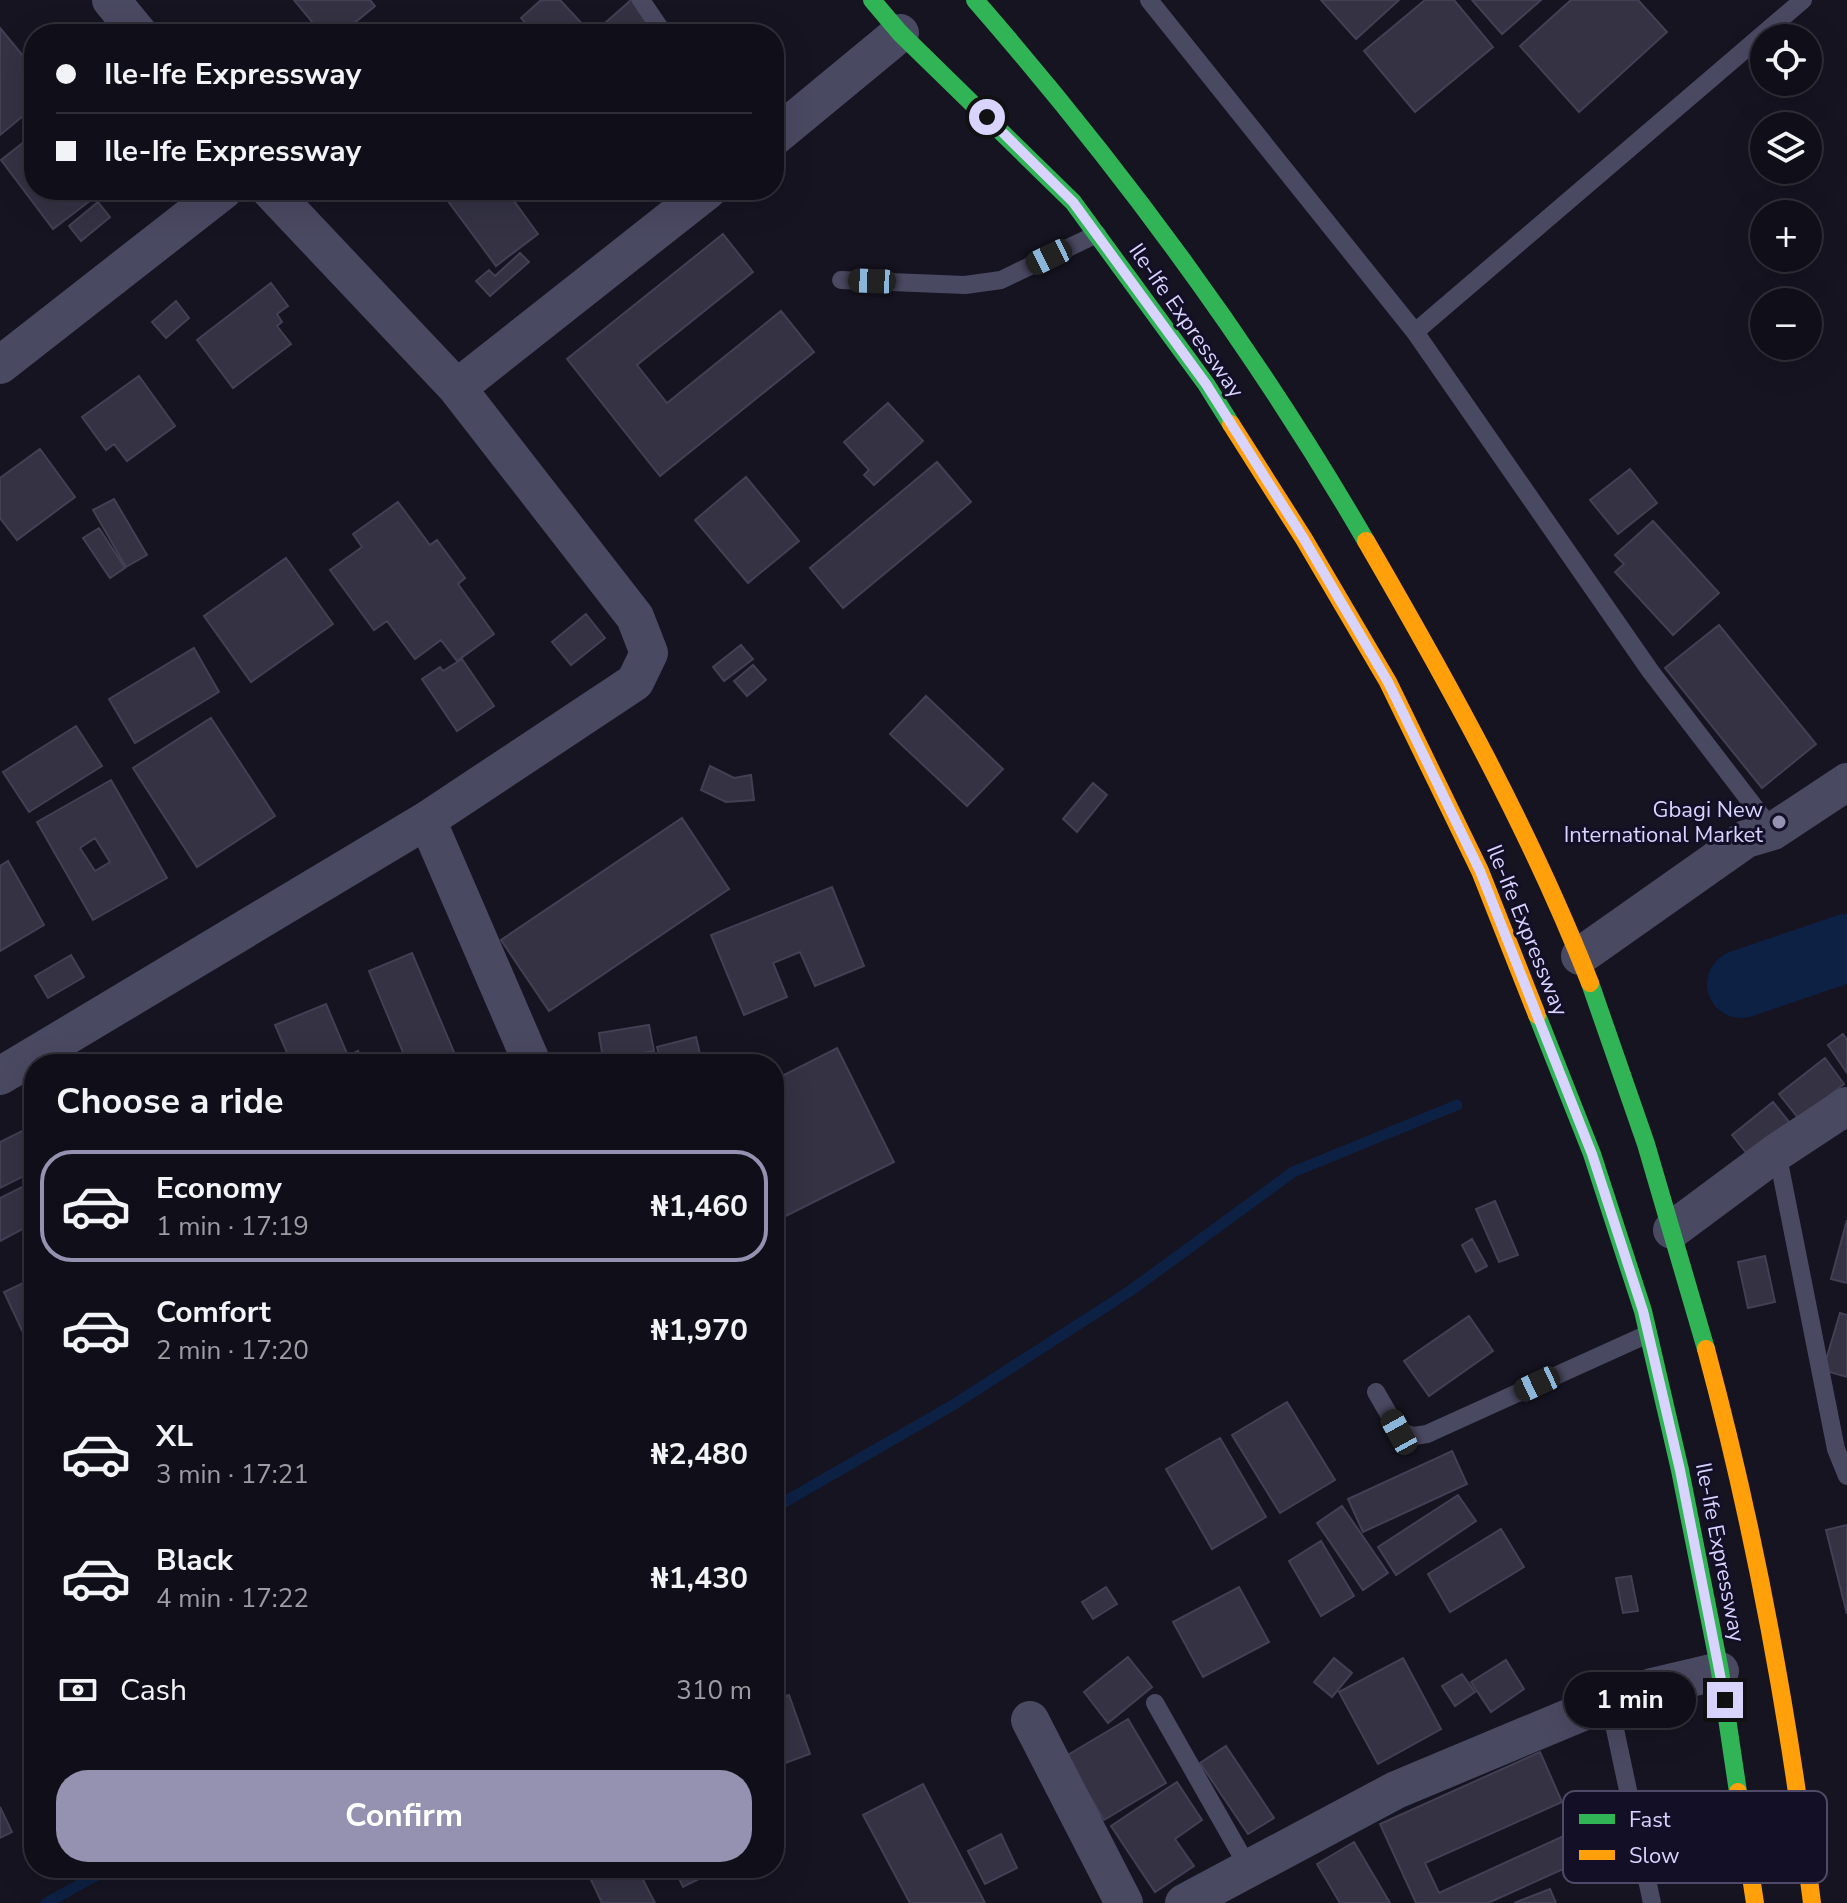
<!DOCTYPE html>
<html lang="en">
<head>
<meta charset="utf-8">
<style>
	:root { --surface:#100f19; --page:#1e1d26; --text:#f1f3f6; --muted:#9c9ca2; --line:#302f38; --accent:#9591b1 }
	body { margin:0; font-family:"Nunito Sans",sans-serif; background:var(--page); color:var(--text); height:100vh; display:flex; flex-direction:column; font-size:30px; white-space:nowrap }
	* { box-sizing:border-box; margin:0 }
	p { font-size:26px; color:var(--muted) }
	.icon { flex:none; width:44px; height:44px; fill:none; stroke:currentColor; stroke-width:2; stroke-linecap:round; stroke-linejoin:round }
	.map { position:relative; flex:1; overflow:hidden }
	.drawer { position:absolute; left:24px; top:1054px; width:760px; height:824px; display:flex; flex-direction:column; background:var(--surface); border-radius:32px; box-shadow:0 8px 32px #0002,0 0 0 2px var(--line) }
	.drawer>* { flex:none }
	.hud { position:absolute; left:24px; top:24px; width:760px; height:176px; border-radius:32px; box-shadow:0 8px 32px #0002,0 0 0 2px var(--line); display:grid; align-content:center; height:176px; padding:0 32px; background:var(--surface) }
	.buttons { position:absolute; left:1750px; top:24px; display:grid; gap:16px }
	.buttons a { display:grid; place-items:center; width:72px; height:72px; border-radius:50%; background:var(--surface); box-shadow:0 8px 32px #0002,0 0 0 2px var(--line); font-size:40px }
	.end { position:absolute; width:36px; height:36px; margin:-18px; border:10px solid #d9d4ff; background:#111; box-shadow:0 0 0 4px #111 }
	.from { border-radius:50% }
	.bubble { position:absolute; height:56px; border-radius:28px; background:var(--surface); box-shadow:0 8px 32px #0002,0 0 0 2px var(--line); font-size:26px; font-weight:700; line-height:56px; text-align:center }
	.car { position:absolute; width:24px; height:48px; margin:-24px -12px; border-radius:10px; box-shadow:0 0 6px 2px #0007; background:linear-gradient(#222 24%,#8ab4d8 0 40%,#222 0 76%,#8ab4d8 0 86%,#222 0) }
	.hud b { display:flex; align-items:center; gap:28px; height:76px; font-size:30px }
	.hud b+b { border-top:2px solid var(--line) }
	.hud i { width:20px; height:20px; background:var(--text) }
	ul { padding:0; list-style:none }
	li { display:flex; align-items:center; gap:24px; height:112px; margin:0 16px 12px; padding:0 16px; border:4px solid transparent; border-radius:32px }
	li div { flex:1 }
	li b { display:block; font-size:30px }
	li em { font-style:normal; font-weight:700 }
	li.current { border-color:var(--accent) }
	li>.icon { width:72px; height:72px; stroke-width:1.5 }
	h2 { padding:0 32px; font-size:36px; line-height:96px }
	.pay { display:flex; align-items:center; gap:20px; height:88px; padding:0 32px; font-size:30px }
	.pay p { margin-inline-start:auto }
	.cta { display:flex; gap:16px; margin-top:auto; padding:16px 32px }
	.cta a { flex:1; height:92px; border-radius:32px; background:var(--accent); color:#fff; font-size:32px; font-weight:700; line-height:92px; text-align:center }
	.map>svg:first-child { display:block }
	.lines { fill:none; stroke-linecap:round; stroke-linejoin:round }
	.stream { stroke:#0d2144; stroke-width:11 }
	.river { stroke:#0d2144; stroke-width:68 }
	.building { fill:#343243; stroke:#433f54; stroke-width:2; fill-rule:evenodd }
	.lane { stroke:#4a4962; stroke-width:18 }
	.street { stroke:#4a4962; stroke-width:38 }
	.fast { stroke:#30b455; stroke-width:18 }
	.slow { stroke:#ff9f0a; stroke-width:18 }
	.route { stroke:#d9d4ff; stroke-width:10 }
	.poi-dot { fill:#9591b1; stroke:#130f26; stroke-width:3 }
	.labels { text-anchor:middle; stroke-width:6; stroke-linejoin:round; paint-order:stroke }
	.street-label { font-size:22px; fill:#d9d4ff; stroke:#130f26 }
	.poi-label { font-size:22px; fill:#d9d4ff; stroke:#130f26; text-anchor:end }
	.key { fill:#130f26; stroke:#4e4a67; stroke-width:2 }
	.key-label { font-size:22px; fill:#d9d4ff }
</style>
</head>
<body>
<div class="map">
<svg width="1847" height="1903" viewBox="0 0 1847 1903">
	<rect width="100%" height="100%" fill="#161421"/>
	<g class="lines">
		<path class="stream" d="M774,1508L953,1405L1130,1291L1293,1172L1457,1105
			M46,1903L110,1868"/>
		<path class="river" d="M1741,984L1847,948"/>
	</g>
	<path class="building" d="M294,0H370L375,6L341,34H322Z
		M541,0H560L587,29L582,34H536L521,18Z
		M631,0H644L674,34H598L596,31Z
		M1321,0H1399L1356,39Z
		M1425,0H1454L1493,47L1415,112L1364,51Z
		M1472,0H1541L1502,34Z
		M1571,0H1638L1667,32L1579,112L1520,46Z
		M0,28L34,69V107L0,135Z
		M34,134V190H104L53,229L1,160Z
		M446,190H506L538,234L496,266L442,193Z
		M98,202L110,217L81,241L69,226Z
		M723,234L753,272L637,365L667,403L781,311L814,352L660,476L567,359Z
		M520,253L529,262L490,296L476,281L489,270L495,276Z
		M271,283L288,306L277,314L282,322L277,326L291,344L233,388L197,340Z
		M176,301L189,318L166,338L152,322Z
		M139,376L175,426L127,461L114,444L106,450L82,417Z
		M888,403L923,441L874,485L864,475L869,470L844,442Z
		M40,449L75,497L17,540L0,518V478Z
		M937,462L971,502L843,608L810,568Z
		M1630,469L1657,503L1618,534L1590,500Z
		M746,477L799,541L748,583L695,520Z
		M114,499L147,555L126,567L93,510Z
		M398,502L430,545L437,540L465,578L458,584L494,634L457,661L441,640L415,659L387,621L374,630L330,570L362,547L353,534Z
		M1653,521L1719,593L1673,635L1615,572L1624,564L1615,555Z
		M99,528L125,568L110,578L83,538Z
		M286,558L333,624L251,682L204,616Z
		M586,614L605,638L571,665L552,642Z
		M1719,625L1816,744L1762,788L1665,668Z
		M741,645L753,659L724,681L713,667Z
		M194,648L219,692L135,743L109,699Z
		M462,659L494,706L457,731L422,679L440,667L443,671Z
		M753,665L766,680L747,696L734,681Z
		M926,696L1003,769L967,806L890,734Z
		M211,718L275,816L197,867L133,768Z
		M76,726L102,766L29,812L3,772Z
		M710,766L734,778L751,775L754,800L726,802L701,790Z
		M111,780L167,878L93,920L37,822ZM95,838L110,862L95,871L80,848Z
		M1093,783L1107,795L1077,832L1063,819Z
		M682,818L729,889L549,1011L501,940Z
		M8,861L44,925L0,951V866Z
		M832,887L864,966L815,986L800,952L773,963L787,997L744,1015L711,935Z
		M412,953L459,1064H399L398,1060L405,1057L369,971Z
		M71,955L84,977L48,998L35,976Z
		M326,1004L348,1056L358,1051L363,1064H292L275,1025Z
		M649,1025L654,1051L603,1059L599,1033Z
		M1843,1034L1847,1040V1073L1828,1045Z
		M696,1037L702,1062L662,1064L657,1047Z
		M837,1048L894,1162L774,1222V1080Z
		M1825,1058L1844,1084L1799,1119L1779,1094Z
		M1773,1102L1790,1123L1748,1155L1732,1135Z
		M34,1125V1171L0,1188V1142Z
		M34,1181V1223L0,1241V1198Z
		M1495,1201L1518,1255L1499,1262L1476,1209Z
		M1847,1220V1283L1831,1279Z
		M1472,1239L1487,1266L1476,1272L1462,1245Z
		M1765,1256L1775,1302L1748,1308L1738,1262Z
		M34,1278V1356L4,1292Z
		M1840,1313L1847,1315V1377L1823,1370Z
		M1469,1316L1493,1351L1429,1396L1404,1361Z
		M1287,1402L1335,1480L1280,1513L1232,1435Z
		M1220,1438L1266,1517L1212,1549L1166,1469Z
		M1452,1451L1467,1484L1363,1532L1348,1499Z
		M1458,1495L1476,1521L1396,1575L1378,1547Z
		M1342,1506L1388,1573L1363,1590L1317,1523Z
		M1847,1525V1614L1826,1530Z
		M1501,1529L1524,1567L1450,1612L1428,1574Z
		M1321,1541L1354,1596L1321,1616L1289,1561Z
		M1631,1576L1638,1611L1623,1613L1616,1578Z
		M1106,1587L1117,1604L1093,1619L1082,1602Z
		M1239,1587L1269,1642L1203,1677L1173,1622Z
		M1128,1657L1152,1687L1108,1723L1084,1692Z
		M1334,1658L1352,1673L1332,1697L1314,1682Z
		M1403,1658L1441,1729L1378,1764L1339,1692Z
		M1506,1660L1524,1689L1491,1712L1471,1682Z
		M1462,1674L1475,1692L1455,1706L1442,1686Z
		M789,1695L810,1754L774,1767V1700Z
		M1128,1719L1166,1783L1104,1820L1066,1756Z
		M1226,1746L1274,1818L1248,1834L1200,1763Z
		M1540,1752L1562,1802L1425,1863L1439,1893L1568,1834L1581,1861L1488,1903H1416L1380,1824Z
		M1177,1782L1202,1820L1175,1839L1194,1866L1155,1892L1111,1826Z
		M923,1784L985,1903H910L863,1815Z
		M0,1807L12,1832L0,1838Z
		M1001,1834L1017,1868L985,1884L968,1851Z
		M1354,1842L1390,1903H1340L1317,1864Z
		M616,1868H637L655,1903H602L591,1880Z
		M674,1868H708L711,1873L683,1887Z
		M1550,1889L1556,1903H1514Z"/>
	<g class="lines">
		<path class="lane" d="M641,0L664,34
			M1149,0L1415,332L1651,672L1773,831
			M841,280L965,285L1001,280L1097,234
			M1415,332L1803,0
			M1777,1152L1836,1449L1847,1476
			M1376,1392L1399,1432L1414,1436L1427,1434L1648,1334
			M1609,1701L1652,1903
			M1155,1703L1248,1867"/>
		<path class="street" d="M111,0L139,34
			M774,137L900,33
			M0,365L224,190
			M457,388L708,190
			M427,820L532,1063
			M1580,956L1746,839L1773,831L1847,782
			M0,1076L427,820L635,682L649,653L635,617L457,388L270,190
			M1672,1230L1777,1152L1847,1106
			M1030,1720L1124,1903
			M1184,1903L1396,1790L1609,1701L1652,1687L1720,1671"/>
		<path class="fast" d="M872,0L900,33L1073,202L1206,384L1231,424
			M975,0C1123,170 1253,346 1366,541
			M1590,983L1646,1144L1706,1349
			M1537,1015L1592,1154L1643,1311L1680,1470L1720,1671L1738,1792"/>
		<path class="slow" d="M1231,424L1304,539L1388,682L1480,871L1537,1015
			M1366,541C1449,684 1530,830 1590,983
			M1706,1349C1755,1531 1789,1716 1812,1903
			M1738,1792L1755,1903"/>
	</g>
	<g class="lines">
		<path class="route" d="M987,117L1073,202L1206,384L1304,539L1388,682L1480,871L1592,1154L1643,1311L1680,1470L1725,1700"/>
	</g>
	<circle class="poi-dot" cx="1779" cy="822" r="8"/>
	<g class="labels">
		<g class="street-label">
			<text transform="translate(1187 320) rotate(55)" y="8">Ile-Ife Expressway</text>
			<text transform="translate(1528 930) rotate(68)" y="8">Ile-Ife Expressway</text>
			<text transform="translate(1721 1552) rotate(79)" y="8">Ile-Ife Expressway</text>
		</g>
		<g class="poi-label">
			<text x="1763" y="817">Gbagi New<tspan x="1763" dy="25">International Market</tspan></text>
		</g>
	</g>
	<rect x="1563" y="1791" width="264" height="92" rx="12" class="key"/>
	<rect x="1579" y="1814" width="36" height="10" fill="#30b455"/>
	<rect x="1579" y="1850" width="36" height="10" fill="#ff9f0a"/>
	<g class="key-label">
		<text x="1629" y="1827">Fast</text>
		<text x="1629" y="1863">Slow</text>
	</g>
</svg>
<div class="buttons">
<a><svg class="icon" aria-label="locate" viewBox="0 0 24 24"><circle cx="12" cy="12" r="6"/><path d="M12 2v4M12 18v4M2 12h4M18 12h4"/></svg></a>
<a><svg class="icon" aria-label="layers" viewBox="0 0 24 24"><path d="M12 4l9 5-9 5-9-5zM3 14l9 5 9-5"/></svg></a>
<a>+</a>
<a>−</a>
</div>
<i class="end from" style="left:987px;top:117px"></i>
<i class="end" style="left:1725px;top:1700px"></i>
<div class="bubble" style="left:1564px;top:1672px;width:132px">1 min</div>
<i class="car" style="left:1049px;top:257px;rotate:244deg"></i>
<i class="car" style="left:872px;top:281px;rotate:272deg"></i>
<i class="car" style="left:1537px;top:1384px;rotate:245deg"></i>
<i class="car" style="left:1399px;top:1432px;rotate:331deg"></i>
<div class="hud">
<b><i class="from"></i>Ile-Ife Expressway</b>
<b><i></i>Ile-Ife Expressway</b>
</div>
<section class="drawer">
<h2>Choose a ride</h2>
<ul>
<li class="current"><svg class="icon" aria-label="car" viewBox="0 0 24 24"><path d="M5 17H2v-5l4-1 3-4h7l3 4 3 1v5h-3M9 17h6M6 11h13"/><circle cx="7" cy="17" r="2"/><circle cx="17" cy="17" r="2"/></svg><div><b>Economy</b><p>1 min · 17:19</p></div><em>₦1,460</em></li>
<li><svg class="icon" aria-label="car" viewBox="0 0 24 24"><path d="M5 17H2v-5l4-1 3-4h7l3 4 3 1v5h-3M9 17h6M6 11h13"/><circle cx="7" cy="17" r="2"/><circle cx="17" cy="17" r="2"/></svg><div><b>Comfort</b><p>2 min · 17:20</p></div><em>₦1,970</em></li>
<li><svg class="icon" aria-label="car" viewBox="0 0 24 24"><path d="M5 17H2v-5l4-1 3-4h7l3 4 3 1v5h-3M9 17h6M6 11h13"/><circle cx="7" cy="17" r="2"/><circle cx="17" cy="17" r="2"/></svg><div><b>XL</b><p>3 min · 17:21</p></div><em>₦2,480</em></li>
<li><svg class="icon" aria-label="car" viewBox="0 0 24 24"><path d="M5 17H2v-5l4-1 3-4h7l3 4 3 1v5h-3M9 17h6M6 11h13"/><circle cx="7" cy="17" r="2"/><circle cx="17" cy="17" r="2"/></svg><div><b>Black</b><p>4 min · 17:22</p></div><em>₦1,430</em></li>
</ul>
<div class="pay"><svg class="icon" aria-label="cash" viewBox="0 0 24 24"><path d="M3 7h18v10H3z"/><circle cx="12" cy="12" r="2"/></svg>Cash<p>310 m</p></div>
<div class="cta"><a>Confirm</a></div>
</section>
</div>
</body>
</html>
